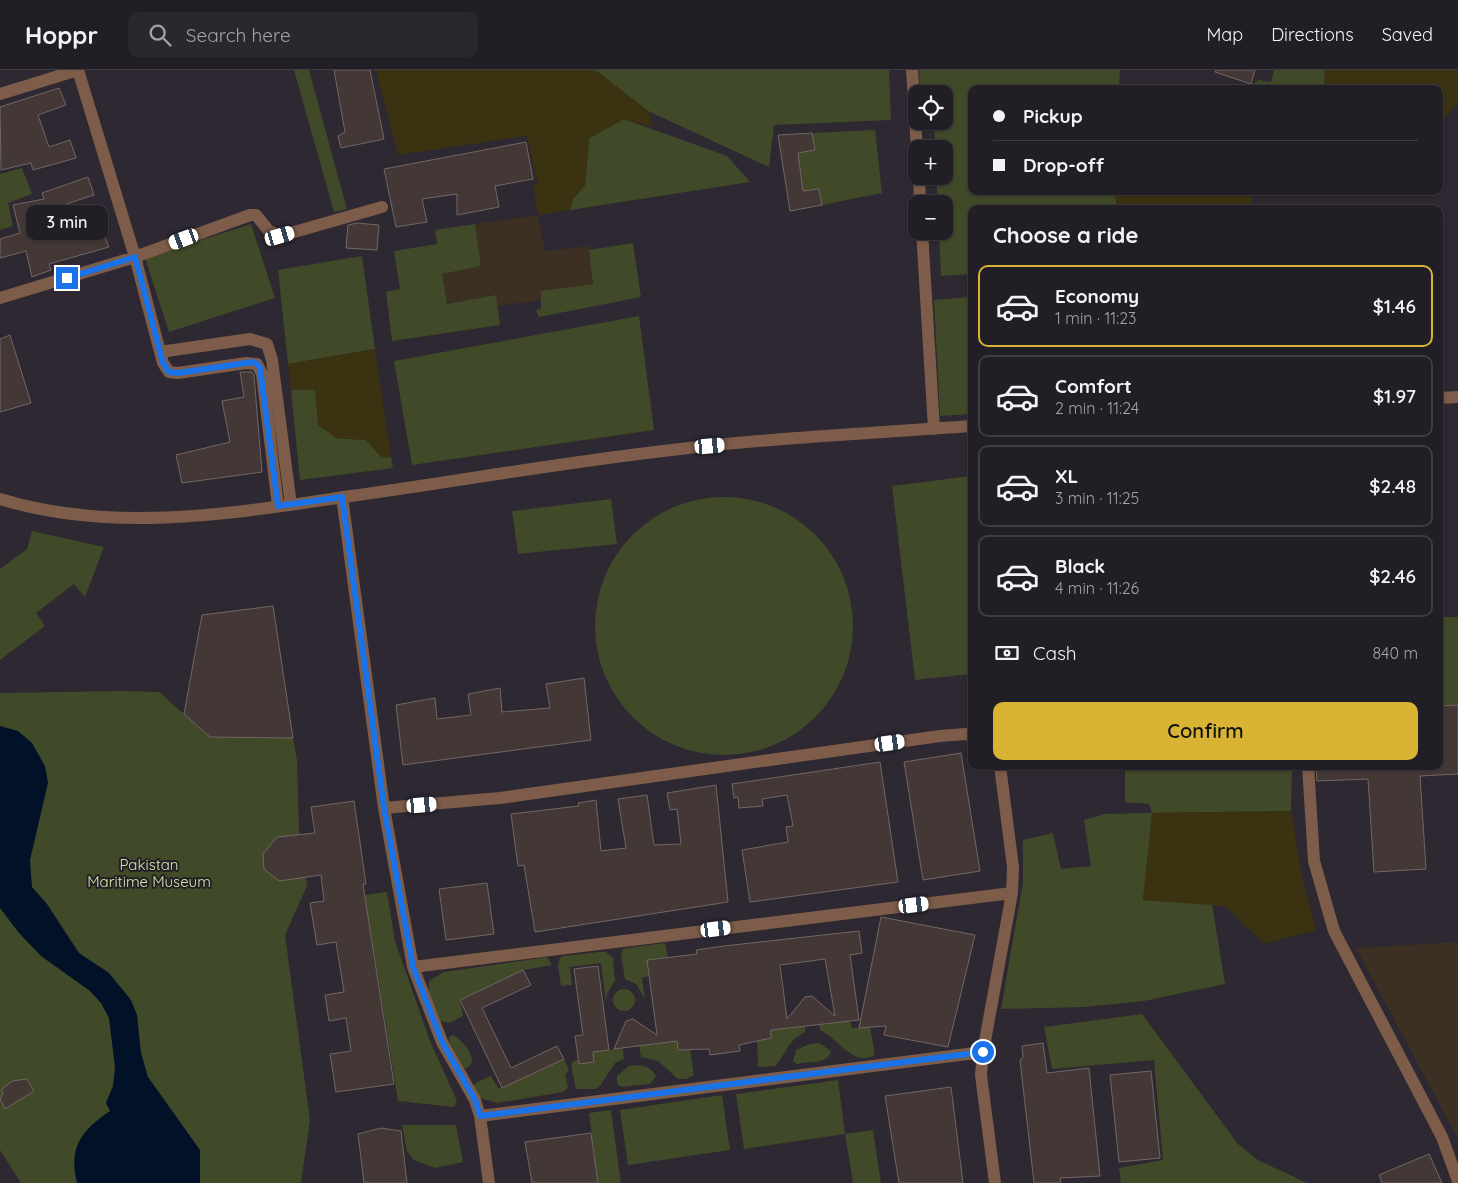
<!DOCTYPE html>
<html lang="en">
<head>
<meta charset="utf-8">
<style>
	:root { --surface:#221e25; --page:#2a272d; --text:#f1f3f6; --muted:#a2a2a7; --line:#3f3c42; --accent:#d9b434 }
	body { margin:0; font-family:Quicksand,sans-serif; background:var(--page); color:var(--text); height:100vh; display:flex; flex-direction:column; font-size:19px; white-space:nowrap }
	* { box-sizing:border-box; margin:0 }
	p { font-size:16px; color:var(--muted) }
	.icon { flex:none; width:28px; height:28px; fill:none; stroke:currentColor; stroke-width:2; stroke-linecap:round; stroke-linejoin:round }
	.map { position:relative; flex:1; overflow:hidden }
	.drawer { position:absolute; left:968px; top:135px; width:475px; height:565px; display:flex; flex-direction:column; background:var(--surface); border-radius:10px; box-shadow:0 1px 4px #0004,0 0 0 1px var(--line) }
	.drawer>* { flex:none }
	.banner { position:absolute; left:968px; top:15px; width:475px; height:110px; border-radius:10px; box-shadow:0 1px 4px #0004,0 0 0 1px var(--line); display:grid; align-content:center; height:110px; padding:0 25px; background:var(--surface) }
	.controls { position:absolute; left:908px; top:15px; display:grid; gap:10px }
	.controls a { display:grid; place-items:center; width:45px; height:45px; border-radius:10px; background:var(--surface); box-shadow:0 1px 4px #0004,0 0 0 1px var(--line); font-size:25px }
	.end { position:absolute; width:22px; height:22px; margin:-11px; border:6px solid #1a73e8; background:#fff; box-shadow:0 0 0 2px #fff }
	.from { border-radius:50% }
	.bubble { position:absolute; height:35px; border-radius:10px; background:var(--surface); box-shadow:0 1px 4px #0004,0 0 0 1px var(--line); font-size:16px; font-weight:600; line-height:35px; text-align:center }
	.car { position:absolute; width:15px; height:30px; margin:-15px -8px; border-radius:6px; box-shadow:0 0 4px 1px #0007; background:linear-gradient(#fff 24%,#345 0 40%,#fff 0 76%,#345 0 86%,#fff 0) }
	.banner b { display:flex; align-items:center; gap:18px; height:48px; font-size:19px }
	.banner b+b { border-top:1px solid var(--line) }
	.banner i { width:12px; height:12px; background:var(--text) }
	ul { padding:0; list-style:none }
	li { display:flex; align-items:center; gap:15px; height:82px; margin:0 10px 8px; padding:0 15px; border:2px solid var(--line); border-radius:10px }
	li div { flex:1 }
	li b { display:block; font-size:19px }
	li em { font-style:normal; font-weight:600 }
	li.on { border-color:var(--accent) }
	li>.icon { width:45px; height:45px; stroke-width:1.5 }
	h2 { padding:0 25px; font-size:22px; line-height:60px }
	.pay { display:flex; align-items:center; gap:12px; height:55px; padding:0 25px; font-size:19px }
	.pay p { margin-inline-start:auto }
	.primary-button { display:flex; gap:10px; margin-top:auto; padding:10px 25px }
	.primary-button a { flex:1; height:58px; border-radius:10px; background:var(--accent); color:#111; font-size:20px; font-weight:600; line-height:58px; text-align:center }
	header { display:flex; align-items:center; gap:30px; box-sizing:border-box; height:70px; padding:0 25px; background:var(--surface); border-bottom:1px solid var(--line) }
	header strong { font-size:24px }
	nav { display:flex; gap:28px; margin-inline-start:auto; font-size:18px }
	.search { width:350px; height:45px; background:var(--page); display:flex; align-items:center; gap:12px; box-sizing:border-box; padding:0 18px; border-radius:10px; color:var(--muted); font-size:19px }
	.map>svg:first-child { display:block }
	.education { fill:#3b3021 }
	.green { fill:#404928 }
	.sand { fill:#3a3211 }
	.water { fill:#001128 }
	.building { fill:#433835; stroke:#736764; fill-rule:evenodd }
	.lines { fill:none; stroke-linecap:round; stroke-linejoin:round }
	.minor { stroke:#7d5c49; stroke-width:12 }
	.route { stroke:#1a73e8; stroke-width:6 }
	.labels { text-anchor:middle; stroke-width:4; stroke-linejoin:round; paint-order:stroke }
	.park-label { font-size:15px; fill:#d6e9a9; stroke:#231f27 }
</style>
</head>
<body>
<header>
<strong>Hoppr</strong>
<div class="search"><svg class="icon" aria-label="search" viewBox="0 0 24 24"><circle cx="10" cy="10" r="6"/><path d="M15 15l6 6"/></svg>Search here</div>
<nav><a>Map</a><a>Directions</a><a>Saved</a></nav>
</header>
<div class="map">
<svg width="1458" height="1113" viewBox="0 0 1458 1113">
	<rect width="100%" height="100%" fill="#2d2831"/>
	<path class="education" d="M538,145L545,181L589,176L593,214L542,221L543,230L497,236L496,225L447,234L442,204L481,196L475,154Z
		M1458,872V1069L1356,878Z"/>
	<path class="green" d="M294,0H309L347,139L334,142Z
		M595,0H889L891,50L774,55L769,97L648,41Z
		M919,0H1120L1119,19H971V121H1115L1117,139H971V204L941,206L939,161H944V134H938L936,106H944V79H935L934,51H944V24H920Z
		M1274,0H1325L1324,19H1244L1259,10L1271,12Z
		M624,49L727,86L750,112L570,140L573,129L585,115L589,68Z
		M875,60L882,123L822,135L819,119L803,121L798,83L815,80L812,63Z
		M22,98L32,124L8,133L13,156L0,160V104Z
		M251,154L275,228L169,262L145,188Z
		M475,154L481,196L442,204L447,234L496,225L500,255L392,271L386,222L400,219L394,181L437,174L435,160Z
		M633,173L641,227L539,247L536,240L541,239V221L593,214L589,180Z
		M362,186L375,279L288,294L278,200Z
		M971,227V344L940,346L934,230Z
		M639,246L654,360L412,395L394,291Z
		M291,320H315L336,368L366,370L382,387H391L393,398L300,410Z
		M971,406V604L915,610L892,416Z
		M595 556a129 129 0 1 1 258 0a129 129 0 1 1-258 0Z
		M611,429L617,474L518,484L512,441Z
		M32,461L104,477L85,527L74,514L36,543L45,556L0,590V499L27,479Z
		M1439,547H1458V635L1439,636Z
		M123,621L159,622L210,667L293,668L297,690L299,760L307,816L285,865L310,1050L301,1113H21L0,1080V623Z
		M1125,696H1292L1291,741L1153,743L1143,830L1212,834L1225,914L1144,931L1085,937L1001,939L1023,812V770L1053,763L1061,799L1091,796L1084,750L1104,744L1152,743L1149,734L1125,732Z
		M387,822L395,871L430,971L457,1031L454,1037L398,1031L365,825Z
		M665,873L668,887L647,890L649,906L642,908L645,929L636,914L625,909L621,885L623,879L627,878Z
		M599,882H606L613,888L615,910L607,924L606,933L601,893L570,897L572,915L561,916L558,895L560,888L563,886Z
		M547,887L552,895L523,900L460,930L463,946L450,953L440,951L428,928L429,911L444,902Z
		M613 930a11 11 0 1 1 22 0a11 11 0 1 1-22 0Z
		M1142,944L1238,1074L1258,1090L1307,1113H1121L1119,1098L1163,1090L1154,990L1052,999L1044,957Z
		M850,951L852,958L870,957L875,985C852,997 839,969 820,960L819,955Z
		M805,956V962C785,973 788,982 775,996L758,997L757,970L771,968V960Z
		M453,965C463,971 483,992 464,999L449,971V967Z
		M677,971L678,980L690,978L694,1005L686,1009H678L658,991L641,987L639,976Z
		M819,973L831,981C828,995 808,991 797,994L793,991L796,980L809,974Z
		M623,978L624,989L615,993L600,1016L596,1019H576L571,996L573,991L578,990L579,994L594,992L593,982Z
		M564,989L569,1000L565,1005L568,1018L563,1022L497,1033L480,1028L472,1018L477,1012L491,1006L498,1018H502Z
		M629,996C641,995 650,995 656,1006L650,1014L622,1017L617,1014V1006Z
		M838,1010L845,1064L873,1060L881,1113H853L845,1064L744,1079L736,1024Z
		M722,1025L730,1080L628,1095L620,1040Z
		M611,1040L621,1113H598L589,1043Z
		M402,1055H456L463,1092L435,1098L414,1090L407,1081Z"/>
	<path class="sand" d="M376,0H595L648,41L653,57L624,49L589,68L585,115L573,129L570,140L538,145L533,115L538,113L527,66L398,85Z
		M1325,0H1458V34L1439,52V19H1324Z
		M1115,121H1250L1253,139H1117Z
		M375,279L391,387L382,388L366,370L336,368L318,355L315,320H291L288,294Z
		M1291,741L1303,810L1316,860L1264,874L1225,836L1143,830L1152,743Z"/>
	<path class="water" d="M0,656L18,661L32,673L45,696L48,713L30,790L32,817L47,834L79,883L109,903L131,930L137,945L141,983L148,1007L200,1080V1113H77C68,1077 82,1060 110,1041L106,1033L113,1016L115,997L109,948L101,933L90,921L41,886L19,863L0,838Z"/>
	<path class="building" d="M334,0H370L384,69L341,78L338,66L345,62Z
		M1216,0H1255L1251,14L1215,2Z
		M59,18L66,35L38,45L49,77L70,70L76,88L33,100L31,93L1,100L0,37Z
		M812,63L815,80L798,83L803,121L819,119L822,135L790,141L778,65Z
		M526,72L533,109L495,116L499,137L457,145V124L422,129L427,152L396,157L384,99Z
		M88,107L94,125L66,134L75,166L102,160L109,177L49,194L51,200L32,207L26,181L0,188V169L20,163L13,135L44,129L42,123Z
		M357,153L379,155L377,180L346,178L348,155Z
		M10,265L31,333L0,342V269Z
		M240,302H252L254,306L262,402L182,413L176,385L230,372L222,331L244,327Z
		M273,536L293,668L210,667L184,644L202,545Z
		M584,608L591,670L403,695L396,635L435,628L437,649L471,645L468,624L500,618L502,642L550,638L546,614Z
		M1458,635V704L1420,706L1426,799L1374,802L1368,709L1317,711L1316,696H1439V636Z
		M961,683L980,801L923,810L904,692Z
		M880,692L898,812L750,832L742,780L788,772L786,757L793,756L787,725L762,729L763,736L739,738L738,727L734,728L732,714Z
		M716,715L728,832L535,862L524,795L518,796L511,744L579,736L578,733L596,730L601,781L626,778L618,729L647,725L654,775L681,774L677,739L670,740L667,723Z
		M354,731L366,814H363L394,1014L336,1022L330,984L351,981L346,948L329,951L325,925L344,922L336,872L317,875L310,833L324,831L321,805L279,811L264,799L263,784L277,767L315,763L311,737Z
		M487,813L494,864L446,870L439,819Z
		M881,847L975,865L948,977L884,965L886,956L859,958Z
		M859,861L862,883L850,885L859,950L771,960V968L739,975L740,981L710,985L709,979L678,980L677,971L614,979L626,951L633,949L657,965L647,890L697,884L696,880L724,876ZM825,889L835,946L812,926L805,927L787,949L780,895Z
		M598,896L609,980L593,982L594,992L579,994L575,966L583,965L574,899Z
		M523,900L531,915L482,938L511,998L557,976L564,989L502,1018L460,930Z
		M1043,973L1047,1003L1089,998L1100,1106L1060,1108L1061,1113H1034L1020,990L1023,987L1022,976Z
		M1151,1001L1160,1088L1119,1092L1110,1005Z
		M27,1009L34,1021L5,1039L0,1029L3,1024L1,1020L12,1011Z
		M951,1017L963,1113H899L885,1026Z
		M381,1058L401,1061L407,1113H364L358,1064Z
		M591,1063L598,1113H532L525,1072Z
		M1429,1084L1442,1113H1382L1379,1105Z"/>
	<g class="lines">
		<path class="minor" d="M912,0L917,79
			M0,24L78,0L135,187L163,293L169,302L178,303L246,293L257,294L262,304L278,436
			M919,106L920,134
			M922,161L934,359
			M0,228L135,187L250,145H256L268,160L280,166L382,137
			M160,282L250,269L267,274L272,290L291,435
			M1439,328L1458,327
			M342,427L384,738L413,897L442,972L475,1030L480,1046L489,1113
			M0,429C114,464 235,443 351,426C458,411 565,392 672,380C770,368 872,363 971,356
			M1308,696L1314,791L1334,861L1442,1067L1458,1111
			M384,738L500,728L940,666L966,664L971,666
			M413,897L1012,823
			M480,1046L983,982
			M995,1113L981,1005L983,982L1012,823L1013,797L1000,696"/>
	</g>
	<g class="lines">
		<path class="route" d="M67,208L135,187L163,293L169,302L178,303L252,292L257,294L260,298L278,436L342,427L384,738L413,897L442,972L475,1030L480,1046L983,982"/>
	</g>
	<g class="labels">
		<g class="park-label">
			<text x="149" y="800">Pakistan<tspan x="149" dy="17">Maritime Museum</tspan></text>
		</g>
	</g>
</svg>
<div class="controls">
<a><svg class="icon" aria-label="locate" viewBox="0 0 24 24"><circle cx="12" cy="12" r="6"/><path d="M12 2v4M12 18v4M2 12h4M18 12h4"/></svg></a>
<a>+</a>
<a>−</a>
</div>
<i class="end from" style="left:983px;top:982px"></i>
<i class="end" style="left:67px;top:208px"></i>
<div class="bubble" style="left:26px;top:135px;width:82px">3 min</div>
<i class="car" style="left:280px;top:166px;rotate:74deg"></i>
<i class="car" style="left:184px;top:169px;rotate:250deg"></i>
<i class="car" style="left:710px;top:376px;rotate:85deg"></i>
<i class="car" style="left:890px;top:673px;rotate:82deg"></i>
<i class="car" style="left:422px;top:735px;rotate:85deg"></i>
<i class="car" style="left:914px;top:835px;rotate:83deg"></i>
<i class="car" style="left:716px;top:859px;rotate:83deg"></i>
<div class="banner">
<b><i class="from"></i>Pickup</b>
<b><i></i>Drop-off</b>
</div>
<section class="drawer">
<h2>Choose a ride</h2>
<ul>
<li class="on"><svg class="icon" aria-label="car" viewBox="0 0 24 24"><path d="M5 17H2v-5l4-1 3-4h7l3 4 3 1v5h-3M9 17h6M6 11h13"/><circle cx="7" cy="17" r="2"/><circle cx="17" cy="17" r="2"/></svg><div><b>Economy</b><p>1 min · 11:23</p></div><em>$1.46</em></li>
<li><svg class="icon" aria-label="car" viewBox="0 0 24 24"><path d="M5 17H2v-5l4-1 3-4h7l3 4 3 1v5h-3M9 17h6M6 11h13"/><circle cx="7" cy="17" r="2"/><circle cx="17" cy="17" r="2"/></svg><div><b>Comfort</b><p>2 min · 11:24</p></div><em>$1.97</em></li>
<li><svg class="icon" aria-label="car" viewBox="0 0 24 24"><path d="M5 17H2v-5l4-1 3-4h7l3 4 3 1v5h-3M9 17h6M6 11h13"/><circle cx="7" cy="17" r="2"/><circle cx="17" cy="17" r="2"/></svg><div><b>XL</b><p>3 min · 11:25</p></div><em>$2.48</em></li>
<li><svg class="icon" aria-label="car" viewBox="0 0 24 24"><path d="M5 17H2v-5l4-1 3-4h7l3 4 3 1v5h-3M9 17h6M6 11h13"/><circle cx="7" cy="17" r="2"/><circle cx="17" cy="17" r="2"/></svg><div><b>Black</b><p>4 min · 11:26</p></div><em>$2.46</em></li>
</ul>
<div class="pay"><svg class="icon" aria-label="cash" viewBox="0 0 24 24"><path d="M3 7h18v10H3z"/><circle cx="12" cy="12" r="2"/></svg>Cash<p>840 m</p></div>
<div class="primary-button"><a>Confirm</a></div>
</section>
</div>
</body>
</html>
